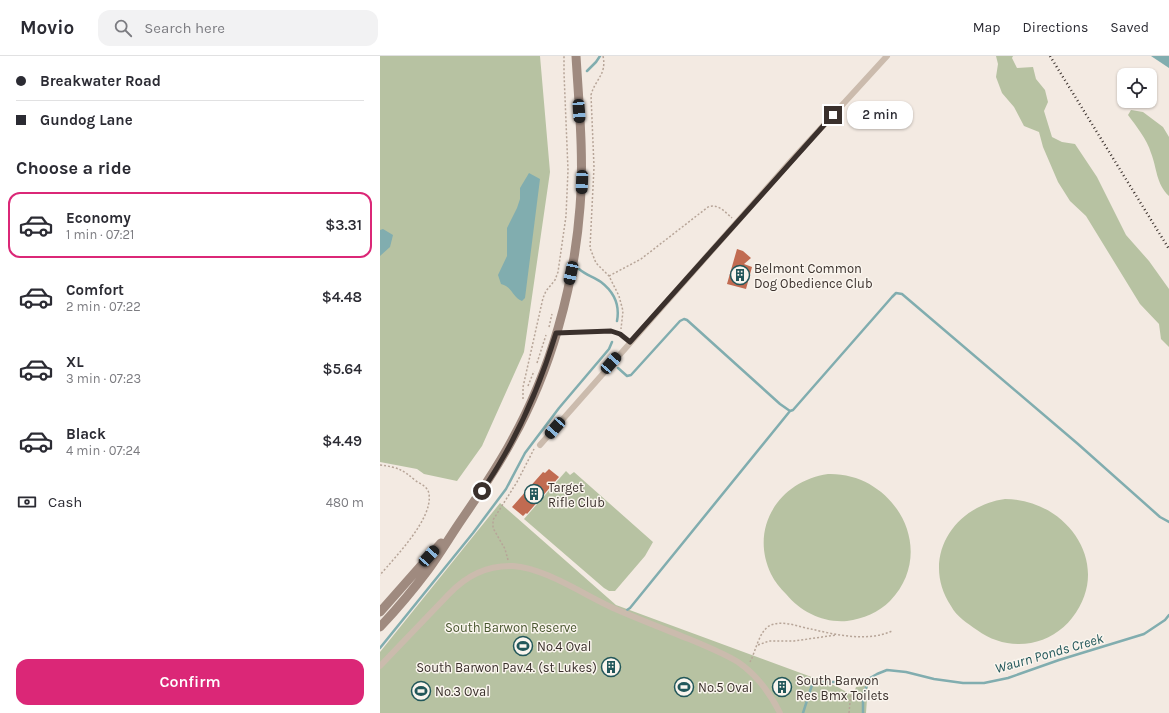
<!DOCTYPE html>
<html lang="en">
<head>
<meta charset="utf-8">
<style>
	:root { --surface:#fff; --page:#f2f2f3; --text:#2b2b33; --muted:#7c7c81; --line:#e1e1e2; --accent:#db2777 }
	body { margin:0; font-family:Karla,sans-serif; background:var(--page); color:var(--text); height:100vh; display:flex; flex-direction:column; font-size:15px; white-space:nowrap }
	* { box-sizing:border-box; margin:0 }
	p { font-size:13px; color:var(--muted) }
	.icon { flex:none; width:22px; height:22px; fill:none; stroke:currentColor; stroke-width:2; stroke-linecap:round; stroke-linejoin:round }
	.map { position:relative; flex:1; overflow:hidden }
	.sheet { display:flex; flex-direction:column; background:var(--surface); width:380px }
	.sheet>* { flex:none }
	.hud { display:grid; align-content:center; height:88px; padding:0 16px; background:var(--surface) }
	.fabs { position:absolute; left:737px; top:12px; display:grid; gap:8px }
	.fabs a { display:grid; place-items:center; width:40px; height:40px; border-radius:8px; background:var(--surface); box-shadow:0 1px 3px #0004; font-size:20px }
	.end { position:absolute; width:18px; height:18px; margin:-9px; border:5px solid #3a302c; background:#fff; box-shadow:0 0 0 2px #fff }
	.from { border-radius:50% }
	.bubble { position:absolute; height:28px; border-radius:12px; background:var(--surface); box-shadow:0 1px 3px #0004; font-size:13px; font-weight:600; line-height:28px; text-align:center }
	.car { position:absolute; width:12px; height:24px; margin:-12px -6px; border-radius:5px; box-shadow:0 0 3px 1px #0007; background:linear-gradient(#222 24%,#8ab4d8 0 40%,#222 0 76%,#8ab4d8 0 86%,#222 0) }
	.hud b { display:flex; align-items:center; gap:14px; height:38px; font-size:15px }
	.hud b+b { border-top:1px solid var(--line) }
	.hud i { width:10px; height:10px; background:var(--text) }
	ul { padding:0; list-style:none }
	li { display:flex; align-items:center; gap:12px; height:66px; margin:0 8px 6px; padding:0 8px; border:2px solid transparent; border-radius:12px }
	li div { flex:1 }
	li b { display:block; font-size:15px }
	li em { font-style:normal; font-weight:600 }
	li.active { border-color:var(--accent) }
	li>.icon { width:36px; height:36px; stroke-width:1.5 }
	h2 { padding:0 16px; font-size:18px; line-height:48px }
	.pay { display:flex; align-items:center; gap:10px; height:44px; padding:0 16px; font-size:15px }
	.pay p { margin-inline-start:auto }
	.action { display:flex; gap:8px; margin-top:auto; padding:8px 16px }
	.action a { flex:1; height:46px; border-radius:12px; background:var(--accent); color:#fff; font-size:16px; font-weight:600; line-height:46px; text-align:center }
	header { display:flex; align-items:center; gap:24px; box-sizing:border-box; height:56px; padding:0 20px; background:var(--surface); border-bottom:1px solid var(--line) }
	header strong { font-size:19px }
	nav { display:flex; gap:22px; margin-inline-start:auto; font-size:14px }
	.search { width:280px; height:36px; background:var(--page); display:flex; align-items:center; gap:10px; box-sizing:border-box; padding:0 14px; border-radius:12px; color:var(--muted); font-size:15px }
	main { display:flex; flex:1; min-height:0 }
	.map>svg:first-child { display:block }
	.green { fill:#b7c2a2 }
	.water { fill:#81adaf }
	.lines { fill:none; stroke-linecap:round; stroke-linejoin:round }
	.stream { stroke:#81adaf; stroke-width:2.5 }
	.building { fill:#c16b51 }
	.path { stroke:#b7a598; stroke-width:1.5; stroke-dasharray:2 2; stroke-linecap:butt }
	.lane { stroke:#cbbbad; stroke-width:3 }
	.street { stroke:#cbbbad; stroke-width:6 }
	.secondary { stroke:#9f8a7f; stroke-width:9 }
	.rail { stroke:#3a302c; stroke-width:2.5; stroke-dasharray:1 3; stroke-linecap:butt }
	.route { stroke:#3a302c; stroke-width:5 }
	.labels { text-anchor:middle; stroke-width:3; stroke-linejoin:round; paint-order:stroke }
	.poi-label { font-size:13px; fill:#3a302c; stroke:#faf5ee; text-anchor:start }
	.park-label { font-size:13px; fill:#495730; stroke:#faf5ee }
	.water-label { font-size:14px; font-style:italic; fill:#22575a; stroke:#faf5ee }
</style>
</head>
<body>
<header>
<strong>Movio</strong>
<div class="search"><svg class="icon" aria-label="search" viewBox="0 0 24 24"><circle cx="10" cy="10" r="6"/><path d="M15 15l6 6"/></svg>Search here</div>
<nav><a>Map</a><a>Directions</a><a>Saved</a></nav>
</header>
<main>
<section class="sheet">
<div class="hud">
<b><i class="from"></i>Breakwater Road</b>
<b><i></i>Gundog Lane</b>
</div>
<h2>Choose a ride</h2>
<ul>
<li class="active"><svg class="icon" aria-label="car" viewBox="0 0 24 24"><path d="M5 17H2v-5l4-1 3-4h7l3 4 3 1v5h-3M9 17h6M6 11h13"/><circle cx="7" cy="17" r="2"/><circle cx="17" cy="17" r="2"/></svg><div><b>Economy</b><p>1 min · 07:21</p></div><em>$3.31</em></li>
<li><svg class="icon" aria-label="car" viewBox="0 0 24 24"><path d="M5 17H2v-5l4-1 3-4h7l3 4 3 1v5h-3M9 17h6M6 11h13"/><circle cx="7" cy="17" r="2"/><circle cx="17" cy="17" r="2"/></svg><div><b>Comfort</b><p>2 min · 07:22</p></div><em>$4.48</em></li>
<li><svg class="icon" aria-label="car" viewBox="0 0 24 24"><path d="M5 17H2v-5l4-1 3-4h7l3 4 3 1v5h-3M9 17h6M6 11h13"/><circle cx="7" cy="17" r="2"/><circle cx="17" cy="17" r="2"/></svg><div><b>XL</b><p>3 min · 07:23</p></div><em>$5.64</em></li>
<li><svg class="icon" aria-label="car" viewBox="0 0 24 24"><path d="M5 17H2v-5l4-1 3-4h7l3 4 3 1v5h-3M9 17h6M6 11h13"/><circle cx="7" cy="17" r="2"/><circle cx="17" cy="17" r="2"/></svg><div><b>Black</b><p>4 min · 07:24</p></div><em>$4.49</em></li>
</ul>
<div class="pay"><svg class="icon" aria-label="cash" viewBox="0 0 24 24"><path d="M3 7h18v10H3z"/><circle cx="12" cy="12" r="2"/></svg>Cash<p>480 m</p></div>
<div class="action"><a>Confirm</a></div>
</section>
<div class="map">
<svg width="789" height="657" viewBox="0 0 789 657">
	<rect width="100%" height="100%" fill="#f3eae2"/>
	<path class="green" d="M0,0H160L170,116L144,296L102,390L77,425L44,418L37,413L0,406Z
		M616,0H633L632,2L637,12L653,11L656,23L665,34L668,46L664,55L672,81L682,86L695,88L717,121L746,179L769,205L789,233V291L781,283L779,268L760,248L706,160L690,145L678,126L663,91L659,76L644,70L634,51L622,37L616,21L618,8Z
		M751,54L763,56L783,71L789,81V140C776,128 777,112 771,97C767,83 756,70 748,59Z
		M186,415L190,419L194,416L273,486L265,500L235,535H229L224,532L144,463Z
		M448,418C514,416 559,494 510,545C499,556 483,563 467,565C443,567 421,556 406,538C400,532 395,526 391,518C369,472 399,425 448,418Z
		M625,443C687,443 734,509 692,562C682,575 667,584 651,587C632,590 613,586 597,574C587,567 577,561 571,550C540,503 573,450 625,443Z
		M120,447L236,549L456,630L470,638L474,637L476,631L488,629L486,657H0V596Z"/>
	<path class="water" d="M771,0H789V12Z
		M149,117L160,123L145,242L142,245C132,241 133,231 121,228L118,219L127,200V172L137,152L140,143V132Z
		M3,173L13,179L10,191L0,200V174Z"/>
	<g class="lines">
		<path class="stream" d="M207,15L216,6L220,0
			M199,213C206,219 214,221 221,226C234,236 240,249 237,265
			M238,312L247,320L251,319L300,265L304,263L307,264L400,348L410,355L413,354L512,241L516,237L522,238L698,388L780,461L789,466
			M247,554L250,552L410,355
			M0,592L93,477L126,433L145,397L179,352L229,293L232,286
			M423,657L433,626H456L490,622
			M483,657V639L490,622L497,618L507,614L526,616L554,623L583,627H604L628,622L679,604L764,578L785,564L789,559"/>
	</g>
	<path class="building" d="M357,193L363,195L371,202L364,208L372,211L366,233L347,228Z
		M169,413L179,421L147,458L146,457L143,460L132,451L163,416L165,417Z
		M408,625L402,636L396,633L399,628Z"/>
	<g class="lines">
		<path class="path" d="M223,0C227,19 215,23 211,39L214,111L210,192L216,207L229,220L239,240L243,255L241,273
			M229,220L261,203L328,151C338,147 345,156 352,162
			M169,271L172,258
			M157,307L166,279
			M148,330L154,315
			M143,343V331L163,242L166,235L175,224L178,216L186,160L188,114L184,17V0
			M0,409C18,411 23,414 36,425C41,428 48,431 49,438C53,463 15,501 0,519
			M128,504L125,493L113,472V464L137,426L154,393
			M378,589L389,585H414L456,579
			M370,606C376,595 379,574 391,569C404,564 419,571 431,573C456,579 488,586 512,575
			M469,657L471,636"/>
		<path class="lane" d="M178,277L229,275L240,278L250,286"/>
		<path class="street" d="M160,389L410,106L507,0
			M0,610L69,538C86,520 108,509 133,510C165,512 204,539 233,552C258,563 284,573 309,583C326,590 343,597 358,606C377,619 390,637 400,657"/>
		<path class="secondary" d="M0,556L61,487
			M0,571C17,553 33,534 48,514C59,499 68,484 78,469C97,441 116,414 132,384C171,314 194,231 200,151C204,101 199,50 196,0"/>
		<path class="rail" d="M670,0L789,193"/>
	</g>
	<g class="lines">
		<path class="route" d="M102,435C135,387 159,333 176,277L231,275L240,278L250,286L453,59"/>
	</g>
	<defs>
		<symbol id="building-ring" viewBox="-11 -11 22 22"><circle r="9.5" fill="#faf5ee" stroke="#22575a" stroke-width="1.5"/><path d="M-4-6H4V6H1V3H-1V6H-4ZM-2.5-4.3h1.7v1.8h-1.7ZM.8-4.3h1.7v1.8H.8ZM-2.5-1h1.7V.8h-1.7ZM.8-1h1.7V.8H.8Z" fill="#22575a"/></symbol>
		<symbol id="stadium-ring" viewBox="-11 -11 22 22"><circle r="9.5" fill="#faf5ee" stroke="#22575a" stroke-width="1.5"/><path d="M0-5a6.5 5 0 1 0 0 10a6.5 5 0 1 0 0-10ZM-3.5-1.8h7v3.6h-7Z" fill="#22575a"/></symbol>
	</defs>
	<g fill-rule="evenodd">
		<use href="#building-ring" x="349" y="208" width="22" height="22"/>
		<use href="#building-ring" x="143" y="427" width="22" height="22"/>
		<use href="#stadium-ring" x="132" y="579" width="22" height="22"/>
		<use href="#building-ring" x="220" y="600" width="22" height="22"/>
		<use href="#stadium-ring" x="293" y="620" width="22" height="22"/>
		<use href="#building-ring" x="391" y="620" width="22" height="22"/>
		<use href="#stadium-ring" x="30" y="624" width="22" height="22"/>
	</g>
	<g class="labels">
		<g class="poi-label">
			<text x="374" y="217">Belmont Common<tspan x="374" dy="15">Dog Obedience Club</tspan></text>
			<text x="168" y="436">Target<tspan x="168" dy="15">Rifle Club</tspan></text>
			<text x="157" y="595">No.4 Oval</text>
			<text x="217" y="616" text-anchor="end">South Barwon Pav.4. (st Lukes)</text>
			<text x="416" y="629">South Barwon<tspan x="416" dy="15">Res Bmx Toilets</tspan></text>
			<text x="318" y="636">No.5 Oval</text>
			<text x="55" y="640">No.3 Oval</text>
		</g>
		<g class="park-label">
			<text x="131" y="576">South Barwon Reserve</text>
		</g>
		<g class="water-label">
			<text transform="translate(669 597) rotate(-16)" y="5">Waurn Ponds Creek</text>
		</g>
	</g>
</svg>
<div class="fabs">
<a><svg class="icon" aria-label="locate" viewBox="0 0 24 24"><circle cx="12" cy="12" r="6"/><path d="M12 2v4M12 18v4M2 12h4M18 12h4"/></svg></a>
</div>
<i class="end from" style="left:102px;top:435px"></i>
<i class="end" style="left:453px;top:59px"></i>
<div class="bubble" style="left:467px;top:45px;width:66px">2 min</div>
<i class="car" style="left:199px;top:55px;rotate:176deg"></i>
<i class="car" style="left:202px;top:126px;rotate:182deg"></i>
<i class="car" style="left:191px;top:217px;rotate:192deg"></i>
<i class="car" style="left:231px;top:307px;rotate:41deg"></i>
<i class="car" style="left:175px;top:372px;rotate:221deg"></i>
<i class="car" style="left:49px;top:500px;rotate:42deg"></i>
</div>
</main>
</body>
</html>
